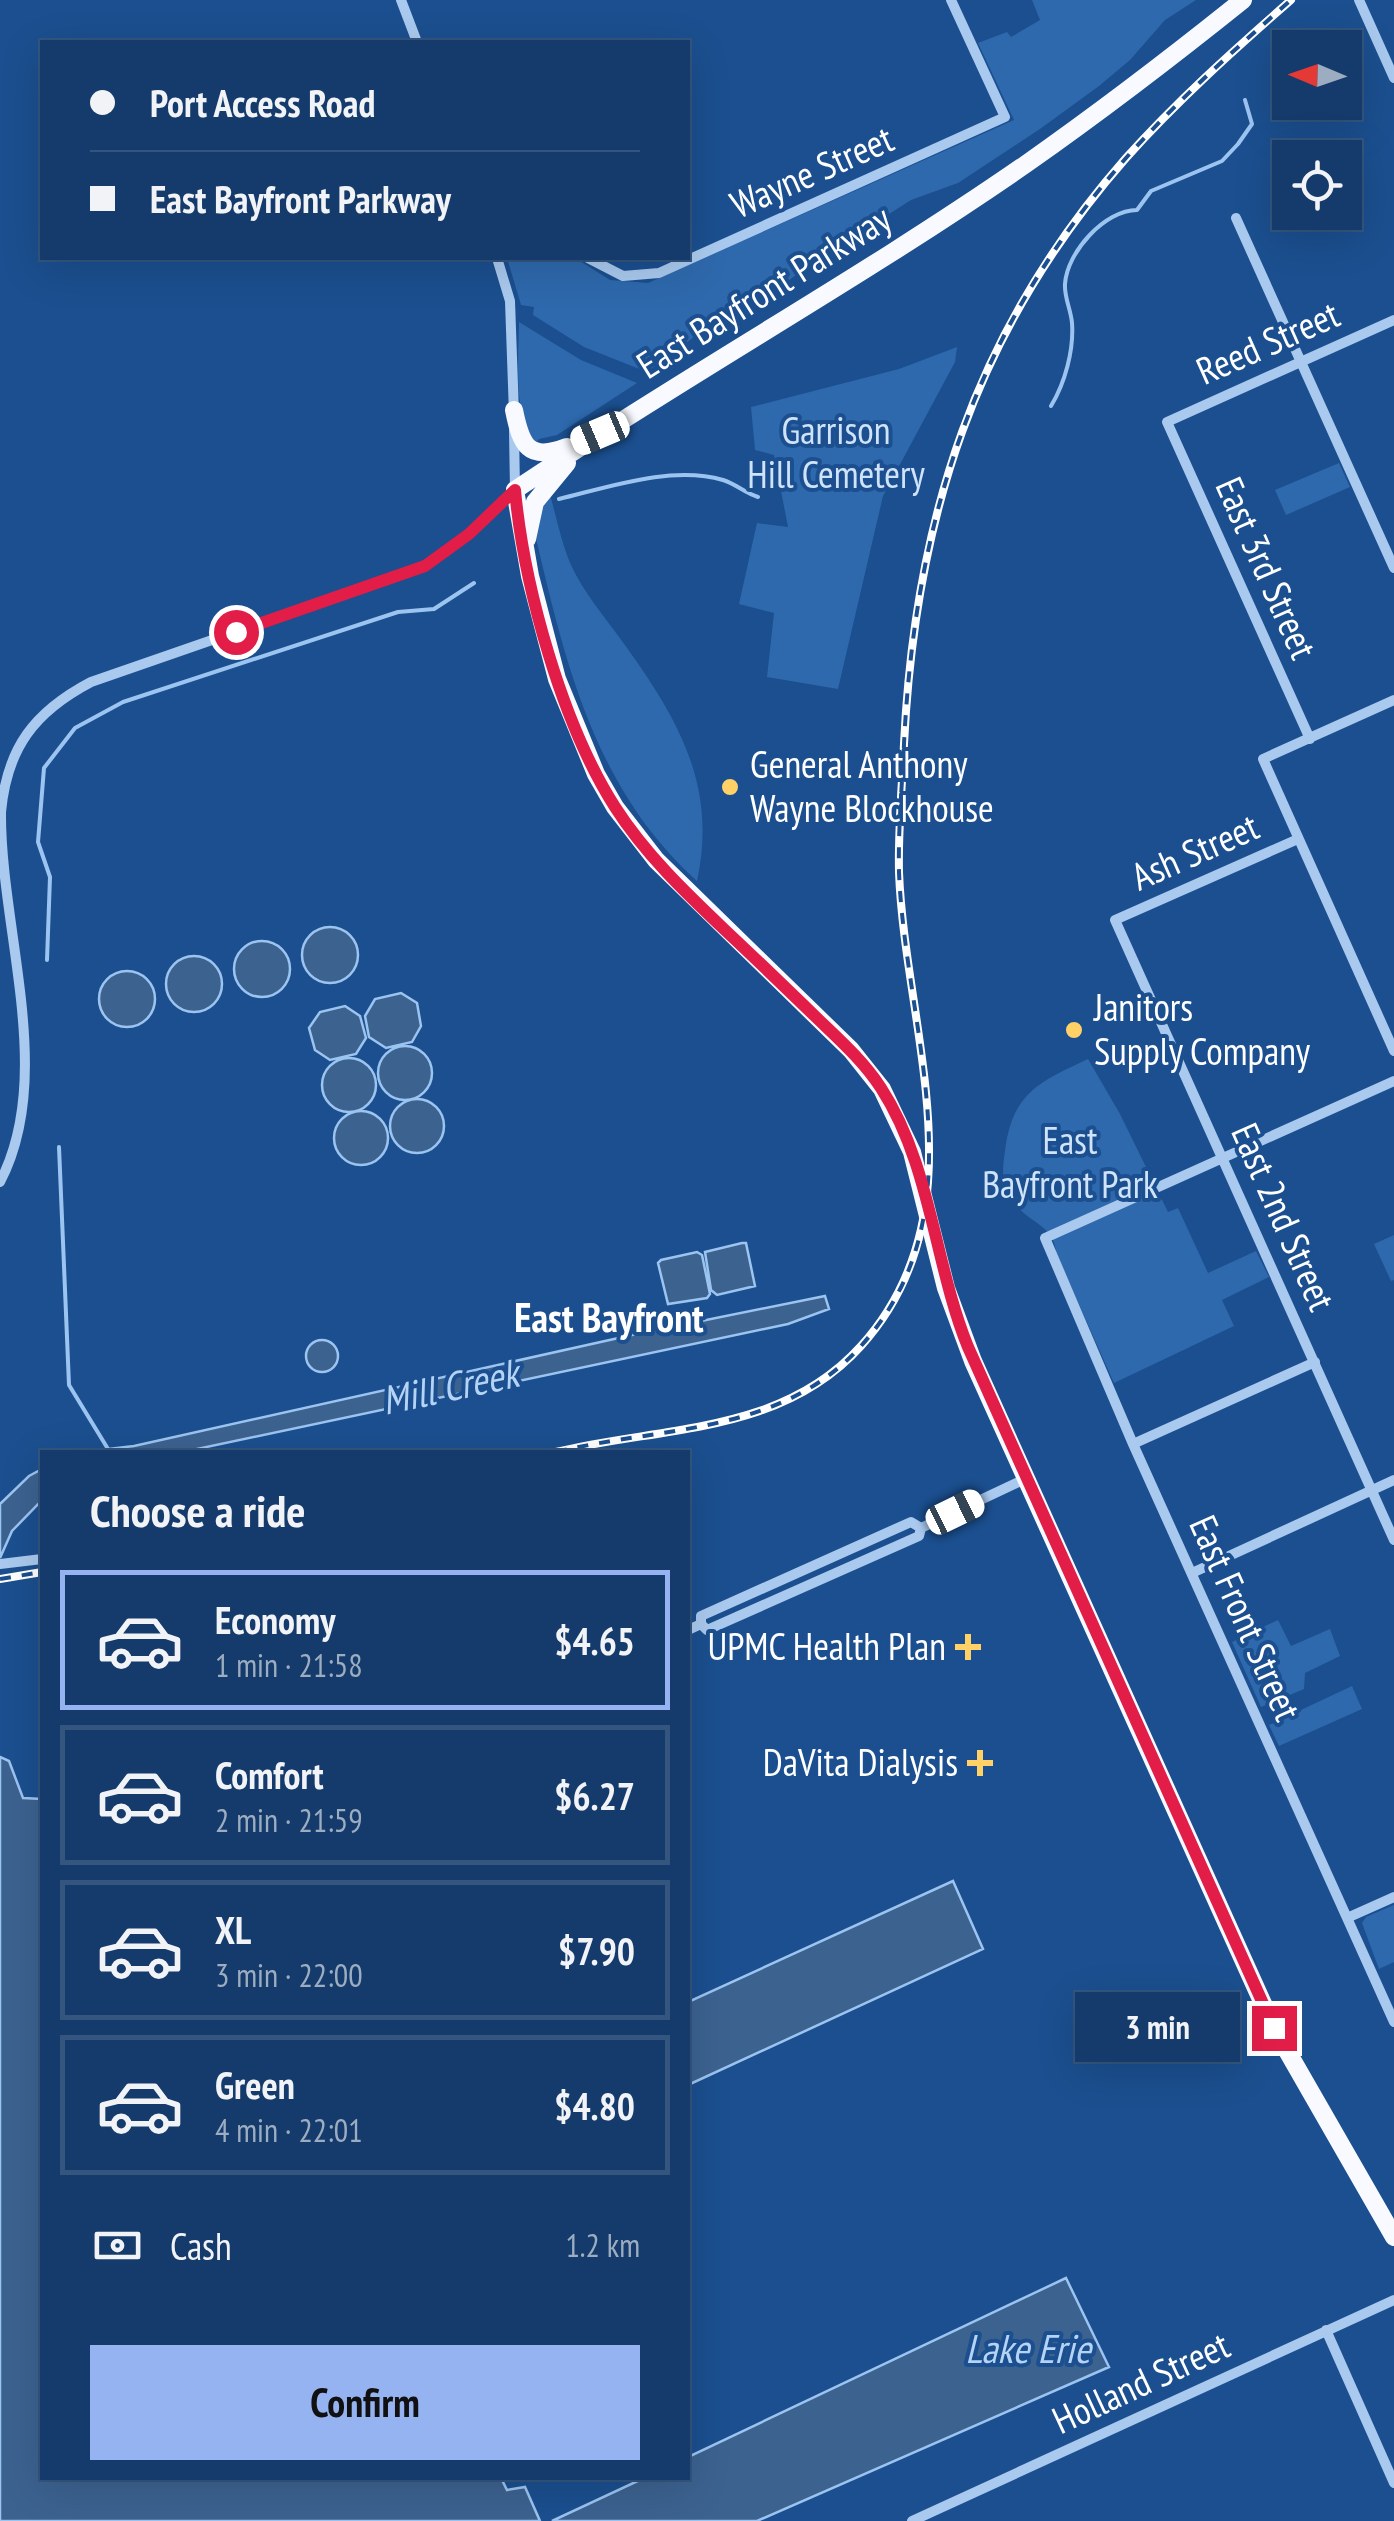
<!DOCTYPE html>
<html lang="en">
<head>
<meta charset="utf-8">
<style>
	:root { --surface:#143b6b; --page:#1d4271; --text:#f1f3f6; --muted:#9dadc1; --line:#33557e; --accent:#95b2f1 }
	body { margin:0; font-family:"PT Sans Narrow",sans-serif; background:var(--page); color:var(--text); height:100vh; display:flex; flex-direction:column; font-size:38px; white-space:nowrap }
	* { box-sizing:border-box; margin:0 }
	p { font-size:32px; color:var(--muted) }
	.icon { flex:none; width:55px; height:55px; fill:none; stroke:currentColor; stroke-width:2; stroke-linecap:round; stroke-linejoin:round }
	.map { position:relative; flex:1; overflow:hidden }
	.side { position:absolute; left:40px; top:1450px; width:650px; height:1030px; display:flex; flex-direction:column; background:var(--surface); border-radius:0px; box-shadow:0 10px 40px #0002,0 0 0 2px var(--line) }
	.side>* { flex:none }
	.top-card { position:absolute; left:40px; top:40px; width:650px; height:220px; border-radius:0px; box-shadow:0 10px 40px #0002,0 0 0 2px var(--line); display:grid; align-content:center; height:220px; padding:0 50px; background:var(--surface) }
	.needle { width:65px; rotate:272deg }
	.fabs { position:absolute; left:1272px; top:30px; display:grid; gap:20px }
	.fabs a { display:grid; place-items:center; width:90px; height:90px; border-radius:0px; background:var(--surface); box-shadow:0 10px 40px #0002,0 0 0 2px var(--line); font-size:50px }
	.end { position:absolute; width:45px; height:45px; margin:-22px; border:12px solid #e11d48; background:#fff; box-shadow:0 0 0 5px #fff }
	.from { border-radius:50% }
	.bubble { position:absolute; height:70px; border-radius:0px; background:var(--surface); box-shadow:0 10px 40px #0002,0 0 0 2px var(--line); font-size:32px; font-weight:700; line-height:70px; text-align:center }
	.car { position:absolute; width:30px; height:60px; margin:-30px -15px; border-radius:12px; box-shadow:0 0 8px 2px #0007; background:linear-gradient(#fff 24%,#345 0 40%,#fff 0 76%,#345 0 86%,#fff 0) }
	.top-card b { display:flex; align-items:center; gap:35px; height:95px; font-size:38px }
	.top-card b+b { border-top:2px solid var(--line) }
	.top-card i { width:25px; height:25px; background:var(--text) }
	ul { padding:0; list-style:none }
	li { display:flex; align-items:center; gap:30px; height:140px; margin:0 20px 15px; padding:0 30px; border:5px solid var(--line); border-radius:0px }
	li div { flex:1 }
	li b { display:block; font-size:38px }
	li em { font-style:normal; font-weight:700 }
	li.selected { border-color:var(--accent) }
	li>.icon { width:90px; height:90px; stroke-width:1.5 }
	h2 { padding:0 50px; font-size:45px; line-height:120px }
	.pay { display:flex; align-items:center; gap:25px; height:110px; padding:0 50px; font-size:38px }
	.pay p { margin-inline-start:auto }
	.cta { display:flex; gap:20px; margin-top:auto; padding:20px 50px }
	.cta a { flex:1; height:115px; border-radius:0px; background:var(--accent); color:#111; font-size:40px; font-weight:700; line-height:115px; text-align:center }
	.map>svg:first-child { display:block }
	.green { fill:#2e69ad }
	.water { fill:#3c6290; stroke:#9cc4f0; stroke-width:2.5 }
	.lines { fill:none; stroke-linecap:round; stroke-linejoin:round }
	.stream { stroke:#9cc4f0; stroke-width:4 }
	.minor { stroke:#a9c9ee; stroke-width:10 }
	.trunk { stroke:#f8faff; stroke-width:18 }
	.rail-casing { stroke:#fff; stroke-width:8 }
	.rail { stroke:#1b4f8f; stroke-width:4; stroke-dasharray:11; stroke-linecap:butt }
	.route { stroke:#e11d48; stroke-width:12 }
	.poi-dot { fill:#ffd166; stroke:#1b4f8f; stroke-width:4 }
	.labels { text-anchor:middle; stroke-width:8; stroke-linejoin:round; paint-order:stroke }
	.street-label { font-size:38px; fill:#fff; stroke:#1b4f8f }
	.park-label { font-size:38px; fill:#cfe3fa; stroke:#1b4f8f }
	.poi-label { font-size:38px; fill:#fff; stroke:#1b4f8f; text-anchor:start }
	.neighbourhood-label { font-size:40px; font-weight:bold; fill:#fff; stroke:#1b4f8f }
	.water-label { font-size:40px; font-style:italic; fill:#b5d3f5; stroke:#1b4f8f }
</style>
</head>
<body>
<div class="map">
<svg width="1394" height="2521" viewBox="0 0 1394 2521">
	<rect width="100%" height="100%" fill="#1b4f8f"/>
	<path class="green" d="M1032,0H1196L1165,20L1130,60L1099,86L1040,129L958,183L911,200L889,214L855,245L793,277L767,299L741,309L694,337L647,372L584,347L533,315L534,307L521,305L507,258H575L610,280L648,283L1014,120L978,43L1007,32L1011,37L1040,20Z
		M519,322L581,360L637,383L557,435L539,439L536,443C512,420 519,354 519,322Z
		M957,347L955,362L883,496L838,689L767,677L774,613L739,604L757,523L788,527L774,455L755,450L751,407L899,369Z
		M1339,463L1350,487L1286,515L1275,490Z
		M549,491C556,515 561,542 571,565C584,593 604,616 622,641C677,717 718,785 697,881C593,787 565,661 534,530L535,519Z
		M1088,1059L1120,1114L1168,1212L1178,1208L1208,1273L1256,1251L1269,1277L1222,1300L1234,1326L1114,1383L1056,1253C1055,1226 1029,1223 1014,1203C1001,1186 1002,1170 1005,1151C1012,1093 1039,1082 1088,1059Z
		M1394,1235V1280L1391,1281L1374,1244Z
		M1278,1620L1291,1646L1330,1629L1340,1656L1305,1673L1304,1689L1261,1707L1232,1642Z
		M1352,1686L1362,1709L1279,1746L1269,1725Z
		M1394,1905V1962L1379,1969L1362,1923L1366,1917Z"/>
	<path class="water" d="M302 955a28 28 0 1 1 56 0a28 28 0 1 1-56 0Z
		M234 969a28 28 0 1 1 56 0a28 28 0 1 1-56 0Z
		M166 984a28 28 0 1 1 56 0a28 28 0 1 1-56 0Z
		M99 999a28 28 0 1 1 56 0a28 28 0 1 1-56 0Z
		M401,993L417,1003L421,1026L412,1042L386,1048L369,1037L365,1016L375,999Z
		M345,1006L360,1016L366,1038L356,1054L330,1060L315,1050L309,1028L320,1012Z
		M378 1073a27 27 0 1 1 54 0a27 27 0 1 1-54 0Z
		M322 1085a27 27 0 1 1 54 0a27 27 0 1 1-54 0Z
		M390 1126a27 27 0 1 1 54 0a27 27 0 1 1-54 0Z
		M334 1138a27 27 0 1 1 54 0a27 27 0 1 1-54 0Z
		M742,1243H746L755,1286L717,1295L711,1290L705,1252Z
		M697,1252L702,1255L710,1294L707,1298L668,1304L658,1263L661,1260Z
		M825,1296L829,1309L788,1324L183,1452H83L134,1446L632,1335Z
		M306 1356a16 16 0 1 1 32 0a16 16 0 1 1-32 0Z
		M42,1469V1500L12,1531L0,1558V1504L29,1476Z
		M0,1757L9,1761L23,1798L42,1799V2478H501L507,2490L525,2487L540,2521H0Z
		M953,1881L983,1949L688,2085V2002Z
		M1066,2278L1109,2367L757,2521H552L644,2478H688V2457Z"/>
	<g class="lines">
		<path class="stream" d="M1051,406C1065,383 1074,350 1072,323C1071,310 1064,297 1065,284C1067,252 1105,210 1137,210L1151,191L1222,161L1238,144L1252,124L1245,100
			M559,499C609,487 672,465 723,480C736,484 745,493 758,497
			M47,960L50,877L38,842L44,768L75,728L123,702L398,612L434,609L474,583
			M59,1147L69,1385L108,1449"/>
		<path class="minor" d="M401,0L417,42
			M1359,0L1394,78
			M1236,218L1394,568
			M497,258L510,301L514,414
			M588,258L623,276L659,273L1005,117L951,0
			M1394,700L1263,759L1394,1051
			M1310,739L1167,422L1394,320
			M1298,839L1115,920L1394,1540
			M1394,1081L1045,1238L1133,1444L1394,2022
			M0,1182C56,1075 0,929 1,812C7,748 34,712 91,682L425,566L469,534L515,490L514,431
			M1133,1444L1315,1362
			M921,1528L1027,1478
			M0,1564L42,1559
			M1192,1573L1394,1480
			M701,1624L707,1630L919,1536L921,1528
			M688,1630L701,1624V1616L911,1522L921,1528
			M1347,1918L1394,1897
			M1326,2330L1394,2483
			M912,2521L1394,2300"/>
		<path class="trunk" d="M1243,0C1172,57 1100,112 1026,164C860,279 683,377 515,490L530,576L557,679L596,774L615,807L656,860L851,1050L882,1089L912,1152L946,1288L973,1361L1274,2028L1394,2237
			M514,410C521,445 528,462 567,447
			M527,539L535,502L567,463"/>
		<defs>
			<path id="rail" d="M556,1452C662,1426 781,1435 861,1346C983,1211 905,1031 899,872C898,830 902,786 904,744C915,518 975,330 1126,158C1177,101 1234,50 1291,0
				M0,1579L42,1572"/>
		</defs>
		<use href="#rail" class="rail-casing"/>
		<use href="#rail" class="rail"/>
	</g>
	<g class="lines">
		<path class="route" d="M236,632L425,566L469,534L515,490C524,587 562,724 615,807C645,854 686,893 726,931C758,961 789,991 820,1021C842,1042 864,1062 881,1088C931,1165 934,1263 968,1347L1274,2028"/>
	</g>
	<g class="poi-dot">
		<circle cx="730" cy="787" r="10"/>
		<circle cx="1074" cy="1030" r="10"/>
		<path d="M963 1632h10v10h10v10h-10v10h-10v-10h-10v-10h10z"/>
		<path d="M975 1748h10v10h10v10h-10v10h-10v-10h-10v-10h10z"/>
	</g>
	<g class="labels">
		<g class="street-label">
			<text transform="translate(812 172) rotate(-24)" y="13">Wayne Street</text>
			<text transform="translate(764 292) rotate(-32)" y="13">East Bayfront Parkway</text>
			<text transform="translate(1268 343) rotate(-24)" y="13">Reed Street</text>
			<text transform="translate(1266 568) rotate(66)" y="13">East 3rd Street</text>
			<text transform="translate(1195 852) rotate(-24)" y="13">Ash Street</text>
			<text transform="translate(1283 1217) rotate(66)" y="13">East 2nd Street</text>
			<text transform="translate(1245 1618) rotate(66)" y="13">East Front Street</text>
			<text transform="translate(1141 2383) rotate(-25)" y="13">Holland Street</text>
		</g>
		<g class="park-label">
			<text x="836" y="444">Garrison<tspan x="836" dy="44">Hill Cemetery</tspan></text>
			<text x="1070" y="1154">East<tspan x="1070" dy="44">Bayfront Park</tspan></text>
		</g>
		<g class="poi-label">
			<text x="750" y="778">General Anthony<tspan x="750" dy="44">Wayne Blockhouse</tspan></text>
			<text x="1094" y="1021">Janitors<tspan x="1094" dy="44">Supply Company</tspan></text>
			<text x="946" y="1660" text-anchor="end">UPMC Health Plan</text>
			<text x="958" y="1776" text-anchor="end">DaVita Dialysis</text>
		</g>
		<g class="neighbourhood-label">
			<text x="609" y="1332">East Bayfront</text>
		</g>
		<g class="water-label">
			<text transform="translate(450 1387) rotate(-12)" y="14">Mill Creek</text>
			<text x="1028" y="2363">Lake Erie</text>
		</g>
	</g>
</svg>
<div class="fabs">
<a><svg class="needle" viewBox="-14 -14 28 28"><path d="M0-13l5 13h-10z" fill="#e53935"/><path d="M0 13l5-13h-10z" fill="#9dadc1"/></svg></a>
<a><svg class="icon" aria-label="locate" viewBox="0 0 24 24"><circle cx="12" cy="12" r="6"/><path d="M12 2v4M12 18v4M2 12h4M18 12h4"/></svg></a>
</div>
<i class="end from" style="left:236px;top:632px"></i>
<i class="end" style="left:1274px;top:2028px"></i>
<div class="bubble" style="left:1075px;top:1992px;width:165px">3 min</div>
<i class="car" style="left:600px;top:433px;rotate:247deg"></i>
<i class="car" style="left:955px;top:1512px;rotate:64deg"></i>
<div class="top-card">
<b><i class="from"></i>Port Access Road</b>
<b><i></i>East Bayfront Parkway</b>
</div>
<section class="side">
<h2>Choose a ride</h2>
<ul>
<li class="selected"><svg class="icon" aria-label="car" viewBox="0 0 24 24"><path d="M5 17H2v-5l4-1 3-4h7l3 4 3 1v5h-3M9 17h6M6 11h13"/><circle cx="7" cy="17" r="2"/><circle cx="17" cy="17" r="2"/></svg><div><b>Economy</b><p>1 min · 21:58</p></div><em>$4.65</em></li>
<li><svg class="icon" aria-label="car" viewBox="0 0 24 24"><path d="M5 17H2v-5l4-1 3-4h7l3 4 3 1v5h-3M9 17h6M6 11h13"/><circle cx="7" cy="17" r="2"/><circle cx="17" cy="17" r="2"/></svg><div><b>Comfort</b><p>2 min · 21:59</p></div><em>$6.27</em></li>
<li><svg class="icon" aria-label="car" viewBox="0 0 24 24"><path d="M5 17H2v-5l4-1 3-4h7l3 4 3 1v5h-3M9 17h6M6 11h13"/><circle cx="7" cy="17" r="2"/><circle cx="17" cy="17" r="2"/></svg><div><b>XL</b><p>3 min · 22:00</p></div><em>$7.90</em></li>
<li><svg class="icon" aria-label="car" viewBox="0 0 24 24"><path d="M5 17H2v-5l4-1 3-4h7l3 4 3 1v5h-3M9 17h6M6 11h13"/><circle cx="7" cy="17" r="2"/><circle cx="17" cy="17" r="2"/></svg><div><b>Green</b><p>4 min · 22:01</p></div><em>$4.80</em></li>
</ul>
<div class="pay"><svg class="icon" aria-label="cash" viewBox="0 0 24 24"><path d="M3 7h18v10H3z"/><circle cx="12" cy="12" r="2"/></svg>Cash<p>1.2 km</p></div>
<div class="cta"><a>Confirm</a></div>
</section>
</div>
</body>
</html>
